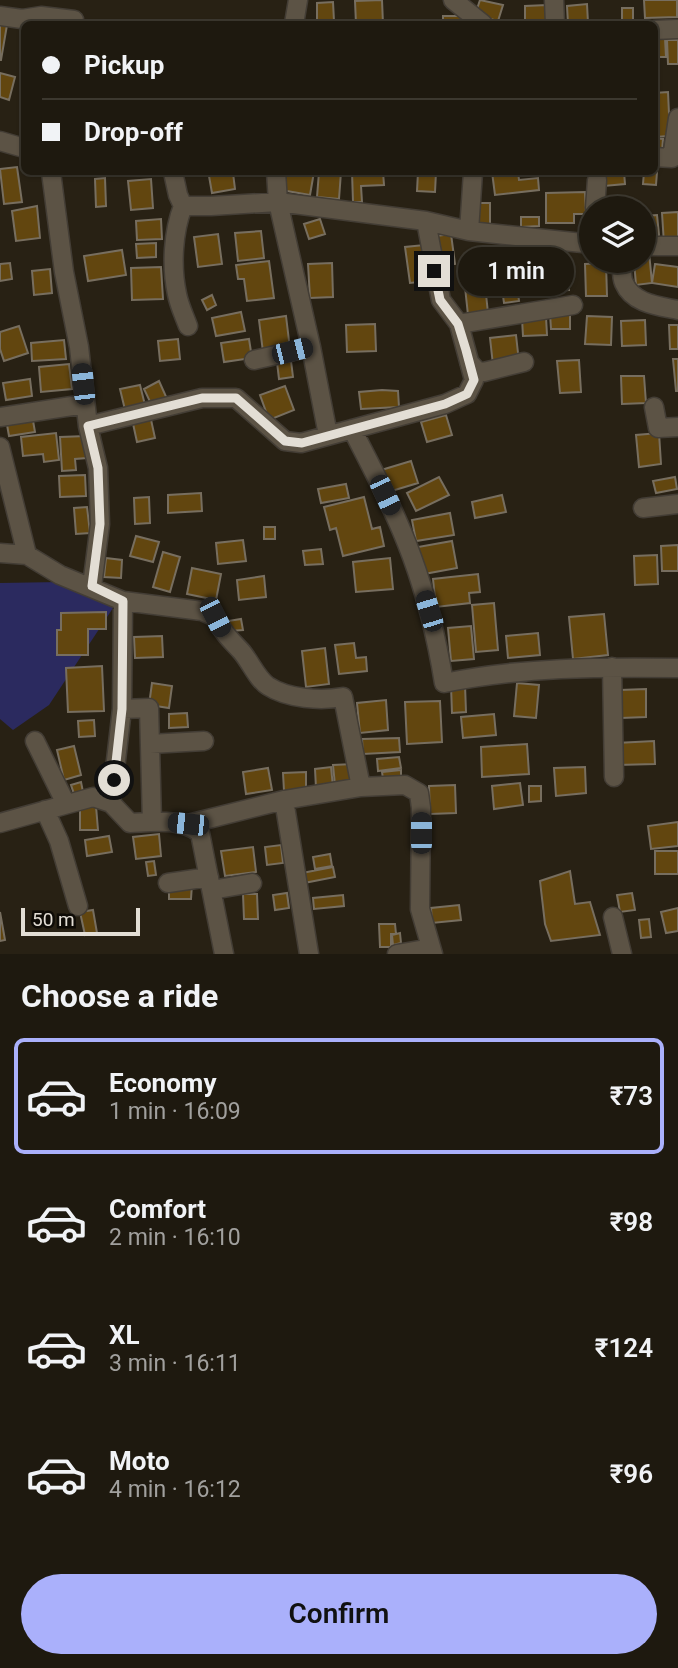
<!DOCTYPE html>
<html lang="en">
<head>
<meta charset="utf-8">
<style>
	:root { --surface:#1e190f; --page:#2b261d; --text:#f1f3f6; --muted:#a1a09e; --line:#3c382f; --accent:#aab0fb }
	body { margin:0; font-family:Roboto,sans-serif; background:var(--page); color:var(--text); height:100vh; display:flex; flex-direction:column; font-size:26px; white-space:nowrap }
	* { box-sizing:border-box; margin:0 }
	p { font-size:23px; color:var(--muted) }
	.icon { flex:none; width:38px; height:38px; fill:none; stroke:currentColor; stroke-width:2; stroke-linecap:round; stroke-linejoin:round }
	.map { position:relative; height:954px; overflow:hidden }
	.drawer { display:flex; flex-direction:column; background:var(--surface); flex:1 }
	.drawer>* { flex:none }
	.banner { position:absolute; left:21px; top:21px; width:637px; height:154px; border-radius:10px; box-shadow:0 2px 5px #0004,0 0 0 2px var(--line); display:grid; align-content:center; height:154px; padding:0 21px; background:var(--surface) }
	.fabs { position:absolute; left:579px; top:196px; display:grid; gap:14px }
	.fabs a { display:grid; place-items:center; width:77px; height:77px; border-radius:50%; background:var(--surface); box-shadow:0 2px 5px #0004,0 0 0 2px var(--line); font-size:35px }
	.scale { position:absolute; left:21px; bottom:18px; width:119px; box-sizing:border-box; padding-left:7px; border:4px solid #e3ded5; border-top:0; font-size:19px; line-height:24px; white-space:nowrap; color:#e3ded5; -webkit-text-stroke:5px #0e0b06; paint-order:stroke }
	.end { position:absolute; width:32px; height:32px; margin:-16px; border:9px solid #e3ded5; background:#111; box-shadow:0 0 0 4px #111 }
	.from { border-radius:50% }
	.bubble { position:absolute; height:49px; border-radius:24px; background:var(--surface); box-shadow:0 2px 5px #0004,0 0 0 2px var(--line); font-size:23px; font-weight:600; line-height:49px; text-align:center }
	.car { position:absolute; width:21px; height:42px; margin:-21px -10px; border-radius:9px; box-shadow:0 0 5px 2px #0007; background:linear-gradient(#222 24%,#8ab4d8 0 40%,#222 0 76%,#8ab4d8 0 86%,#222 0) }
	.banner b { display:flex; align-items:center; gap:24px; height:66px; font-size:26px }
	.banner b+b { border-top:2px solid var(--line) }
	.banner i { width:18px; height:18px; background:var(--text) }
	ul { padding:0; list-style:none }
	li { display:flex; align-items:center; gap:21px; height:116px; margin:0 14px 10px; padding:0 7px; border:4px solid transparent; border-radius:10px }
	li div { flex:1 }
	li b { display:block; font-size:26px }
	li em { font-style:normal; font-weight:600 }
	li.on { border-color:var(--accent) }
	li>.icon { width:63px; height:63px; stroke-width:1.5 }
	h2 { padding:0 21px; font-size:32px; line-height:84px }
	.cta { display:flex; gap:14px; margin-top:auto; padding:14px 21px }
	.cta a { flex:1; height:80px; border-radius:42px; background:var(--accent); color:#111; font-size:28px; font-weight:600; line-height:80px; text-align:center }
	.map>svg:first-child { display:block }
	.green { fill:#2b2a5f }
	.building { fill:#62460f; stroke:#776e5f; stroke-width:2 }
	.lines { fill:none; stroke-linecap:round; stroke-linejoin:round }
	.minor-casing { stroke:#433d35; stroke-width:21 }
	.minor { stroke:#5c5345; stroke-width:18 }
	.route { stroke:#e3ded5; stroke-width:9 }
</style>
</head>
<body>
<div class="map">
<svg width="678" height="954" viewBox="0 0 678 954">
	<rect width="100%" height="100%" fill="#282114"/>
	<path class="green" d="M60,582L115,605L49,705L13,730L0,719V583Z"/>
	<path class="building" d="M382,0L383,24H356L355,1Z
		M480,0L503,5L498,21L475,15Z
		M644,0H677V17L645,18Z
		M333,2L334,21L317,22V3Z
		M587,4L588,23L568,24L567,6Z
		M547,5V24H525V6Z
		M622,8H633V20H622Z
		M443,16H468V24H443Z
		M0,24L7,25L1,60H0Z
		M654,38H665L666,57H654Z
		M667,40H678V64H668Z
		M0,73L15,77L9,100L0,97Z
		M668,92L670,136L654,137V93Z
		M654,138L663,139L662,151L654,150Z
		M17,167L22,202L4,204L0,169Z
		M284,172H314L310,195L281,190Z
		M319,172H341L339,199L317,197Z
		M352,172H383L384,185L361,186L362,202H353Z
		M418,172H436L435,192L417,191Z
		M492,172H518L519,180L538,178L539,190L495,195Z
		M603,172H624L625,184L604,186Z
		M644,172H657L656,185L643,184Z
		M233,173L235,189L212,193L209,176Z
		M105,178L106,206L96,207L95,179Z
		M151,179L153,208L131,210L128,181Z
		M585,192L586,214H574V223H546V193Z
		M478,203H490V226H477Z
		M37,206L40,238L16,241L12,211Z
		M678,212V243L664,244L662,213Z
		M657,215L659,235L644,237V216Z
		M521,217H539V226L521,227Z
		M161,219L162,239L137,240L136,221Z
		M320,219L325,234L309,239L304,224Z
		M261,231L264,258L238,261L235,233Z
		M218,234L222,264L198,267L194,237Z
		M451,234L455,264L439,266L436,236Z
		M156,243V257L137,258L136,244Z
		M424,245L428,281L410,283L405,247Z
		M122,250L126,275L88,281L84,256Z
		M649,252L652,283L636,285L634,261H644V253Z
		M513,254L519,301L504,303L500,275L496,276L493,257Z
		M520,260H538V286H521Z
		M269,261L274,298L247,301L244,279H238L236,265Z
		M567,261L569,290L543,291L541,262Z
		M10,263L12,279L0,281V264Z
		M332,263L333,297L310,298L308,264Z
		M606,263L607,296H586L585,264Z
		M655,264L678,267V287L652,283Z
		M161,267L163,299L132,300L131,268Z
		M50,269L52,293L34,295L32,271Z
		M485,285L488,313L468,315L465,287Z
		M212,295L216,305L207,310L202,300Z
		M241,312L245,331L216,336L212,318Z
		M570,313V329H551L550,314Z
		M286,316L290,349L263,352L259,320Z
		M587,316L612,317L611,345L585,344Z
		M546,317L547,335L523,336L522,319Z
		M645,320L646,345L622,346L621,321Z
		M375,324L376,351L347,352L346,325Z
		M669,325H678V349H670Z
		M19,326L28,353L4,361L0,349V332Z
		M516,335L519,362L493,365L490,338Z
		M178,339L180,359L160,361L158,341Z
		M249,339L252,358L224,362L221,343Z
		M64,340L66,359L32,361L31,343Z
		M673,359H678V391H676Z
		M579,360L581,392L560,393L557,361Z
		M291,361L293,377L279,379L277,362Z
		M69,364L72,389L41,392L39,367Z
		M621,376H644L646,403L622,404Z
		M30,379L32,396L6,400L3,383Z
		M159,381L168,401L153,408L144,389Z
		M140,385L146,409L126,414L120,389Z
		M285,386L294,410L269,420L260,395Z
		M382,390L398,391L399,407L361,409L359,392Z
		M32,415L35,432L9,436L6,419Z
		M150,415L155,438L137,442L132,419Z
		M446,415L452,435L427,442L421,422Z
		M56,433L59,460L44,462L43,454L23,456L21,437Z
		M659,433L661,464L639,467L636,435Z
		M86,436L87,458L75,459L76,470L62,471L60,437Z
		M411,461L418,483L385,493L378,471Z
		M85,475L86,496L60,497L59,476Z
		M439,477L449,495L416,511L407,493Z
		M675,477L677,489L656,493L653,481Z
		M346,484L349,498L321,503L318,489Z
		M201,493L202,511L168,513V495Z
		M502,495L506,512L475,518L472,502Z
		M149,497L150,523L135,524L134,498Z
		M364,497L372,529L380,527L384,546L343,556L336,528L330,530L324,507Z
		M87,507L90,533L76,534L74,508Z
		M450,513L454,535L416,541L412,520Z
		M264,527H275V539H264Z
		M136,536L159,542L153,562L130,556Z
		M243,540L246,561L218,564L216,543Z
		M452,541L457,568L424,574L418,547Z
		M678,545V571H662L661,546Z
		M321,549L323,564L305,565L303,551Z
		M163,552L180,557L170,592L153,587Z
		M657,555L658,584L635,585L634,556Z
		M106,558L122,560L121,578L104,577Z
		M390,558L393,589L356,592L353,562Z
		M192,568L221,574L216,600L187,594Z
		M478,574L480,592L469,593L470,603L436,607L433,579Z
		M264,576L266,597L239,600L237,580Z
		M494,603L498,650L476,652L472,605Z
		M106,612V629H88V655H57V630H61V613Z
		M604,614L608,655L573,659L569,617Z
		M241,619L243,630L229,631L228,621Z
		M471,626L474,659L451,661L448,628Z
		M538,633L540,655L508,658L506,636Z
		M162,636L163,657L135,658L134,637Z
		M354,643L356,658L366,657L367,671L339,674L335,645Z
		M325,648L329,684L306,687L302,651Z
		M102,666L104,711L68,712L66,668Z
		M152,683L172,686L169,708L149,705Z
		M517,683L539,685L536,718L514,716Z
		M465,685L466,712L452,713L451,686Z
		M646,689V717L621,718L620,690Z
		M386,700L388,730L360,733L357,703Z
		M440,701L442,742L407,744L405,702Z
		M187,713L188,727L169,728V714Z
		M494,714L496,735L463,738L461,717Z
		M94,720L95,736L79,737L78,721Z
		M399,738L400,752L363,754L362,739Z
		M654,741L655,764L617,765L616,743Z
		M527,744L529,774L482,777L481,747Z
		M74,746L81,775L64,780L57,750Z
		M399,757L401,768L378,771L377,759Z
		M353,764L355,783L335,785L333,765Z
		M331,767L333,787L316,788L315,769Z
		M585,767L586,793L556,796L554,768Z
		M268,768L272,790L246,794L243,772Z
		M401,770V777L383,779L382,772Z
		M306,772V790L284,791L283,773Z
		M81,782L83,792L74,794L71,785Z
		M520,783L523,805L494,809L492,786Z
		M455,785L456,813L430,814L429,786Z
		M529,786H541V801L529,802Z
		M96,806L98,830H80V807Z
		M678,822V846L651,849L648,826Z
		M159,834L161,856L136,859L133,837Z
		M109,836L112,852L87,856L85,840Z
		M281,845L283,863L267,865L265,847Z
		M253,847L256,872L225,876L221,851Z
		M655,851H678V874H655Z
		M330,854L332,866L315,869L313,857Z
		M154,861L156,875L148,876L146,862Z
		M333,867L335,877L304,883L302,873Z
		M570,871L575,904L590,902L600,935L551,941L545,924L540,881Z
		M169,884H192L191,899H169Z
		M287,893L289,908L275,910L273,895Z
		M632,893L635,910L620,912L617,895Z
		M243,894H257L258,919H244Z
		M343,895L344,906L314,909L313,898Z
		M459,905L461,920L432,923L431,908Z
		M678,908V931L666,933L661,912Z
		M93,910L97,933L85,935L80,912Z
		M0,912L5,940L0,941Z
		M649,919L651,937L641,938L639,920Z
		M379,924H395L396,934H391V947H380Z
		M400,933L401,943L393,945L392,935Z"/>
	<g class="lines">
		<defs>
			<path id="minor" d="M453,0L483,24
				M554,0L555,24
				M0,16L22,19L41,16L74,20
				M294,24L298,0
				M654,30L678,29
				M0,141L24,148
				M654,157L672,158L678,118
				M51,172L64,272L79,347L88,426L98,468L100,524L92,586
				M173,172L178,195L183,206H211L278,202L426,221L469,231L592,244
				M276,172L278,202L311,347L328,435
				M183,206C173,232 171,266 177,294C179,305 184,315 188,326
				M595,208L597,180
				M469,231L473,172
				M644,246H678
				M622,261C622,267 621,277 624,283C633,304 659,306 678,310
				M459,324L573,305
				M254,360L311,347
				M469,362L477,371L484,372L524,362
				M654,407L658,428L678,427
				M0,417L85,404
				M88,426L202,398H236L285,441L301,443L445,404L467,394L474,380L466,350L459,324L441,300L426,221
				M352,429C373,470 396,513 412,557C427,598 437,640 444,683C522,667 599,667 678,668
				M0,447L27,555L60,575L123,601L202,611L215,617C225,635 228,637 241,651C250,661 257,679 268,686C288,699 321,701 343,697L361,787
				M643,508L678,504
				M0,553L27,555
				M612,667L614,777
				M122,709L149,708L152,822
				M35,741L66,804
				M150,744L204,741
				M284,800L309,954
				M111,803L122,709L123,601
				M45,810L59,841L78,906
				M0,823L93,797L111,803L130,823C155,822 180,818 200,833L224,954
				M188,824L284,800L361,787L405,785L419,793L421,808L420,909L433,954
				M168,883L209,877
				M212,890L252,883
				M613,917L622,954
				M397,954L431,948"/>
		</defs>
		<use href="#minor" class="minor-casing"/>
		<use href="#minor" class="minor"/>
	</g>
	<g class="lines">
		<path class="route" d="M114,780L122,709L123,601L92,586L100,524L98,468L88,426L202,398H236L285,441L302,443L445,404L467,394L474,380L466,350L458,324L440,300L434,271"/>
	</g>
</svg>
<div class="fabs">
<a><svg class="icon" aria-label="layers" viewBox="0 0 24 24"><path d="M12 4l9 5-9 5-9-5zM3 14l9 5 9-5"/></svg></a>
</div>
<div class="scale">50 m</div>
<i class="end from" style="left:114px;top:780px"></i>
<i class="end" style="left:434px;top:271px"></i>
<div class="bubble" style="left:458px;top:247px;width:116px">1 min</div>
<i class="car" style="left:292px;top:351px;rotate:76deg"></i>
<i class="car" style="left:83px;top:384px;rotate:354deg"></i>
<i class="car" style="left:385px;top:495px;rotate:155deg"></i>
<i class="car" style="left:429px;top:611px;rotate:343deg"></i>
<i class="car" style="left:215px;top:617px;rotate:153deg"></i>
<i class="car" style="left:188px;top:824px;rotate:276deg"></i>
<i class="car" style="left:421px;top:833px;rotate:0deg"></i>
<div class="banner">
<b><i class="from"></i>Pickup</b>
<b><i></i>Drop-off</b>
</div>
</div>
<section class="drawer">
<h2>Choose a ride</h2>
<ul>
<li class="on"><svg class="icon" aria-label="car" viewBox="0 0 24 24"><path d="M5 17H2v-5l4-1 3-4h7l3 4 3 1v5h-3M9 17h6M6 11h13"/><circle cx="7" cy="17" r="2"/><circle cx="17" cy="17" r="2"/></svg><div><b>Economy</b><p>1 min · 16:09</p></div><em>₹73</em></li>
<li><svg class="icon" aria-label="car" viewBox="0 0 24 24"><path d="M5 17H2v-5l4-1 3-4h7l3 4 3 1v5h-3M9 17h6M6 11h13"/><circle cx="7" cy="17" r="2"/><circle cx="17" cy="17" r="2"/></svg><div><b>Comfort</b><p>2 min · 16:10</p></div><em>₹98</em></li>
<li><svg class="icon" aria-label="car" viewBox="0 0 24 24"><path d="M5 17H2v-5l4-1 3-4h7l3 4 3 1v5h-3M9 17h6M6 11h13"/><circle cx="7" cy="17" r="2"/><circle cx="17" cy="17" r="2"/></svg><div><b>XL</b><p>3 min · 16:11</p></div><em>₹124</em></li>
<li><svg class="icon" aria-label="car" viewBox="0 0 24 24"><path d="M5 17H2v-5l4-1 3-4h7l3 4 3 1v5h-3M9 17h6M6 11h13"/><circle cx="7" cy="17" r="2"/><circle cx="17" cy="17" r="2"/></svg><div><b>Moto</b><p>4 min · 16:12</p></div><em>₹96</em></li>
</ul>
<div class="cta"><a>Confirm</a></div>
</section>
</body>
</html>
